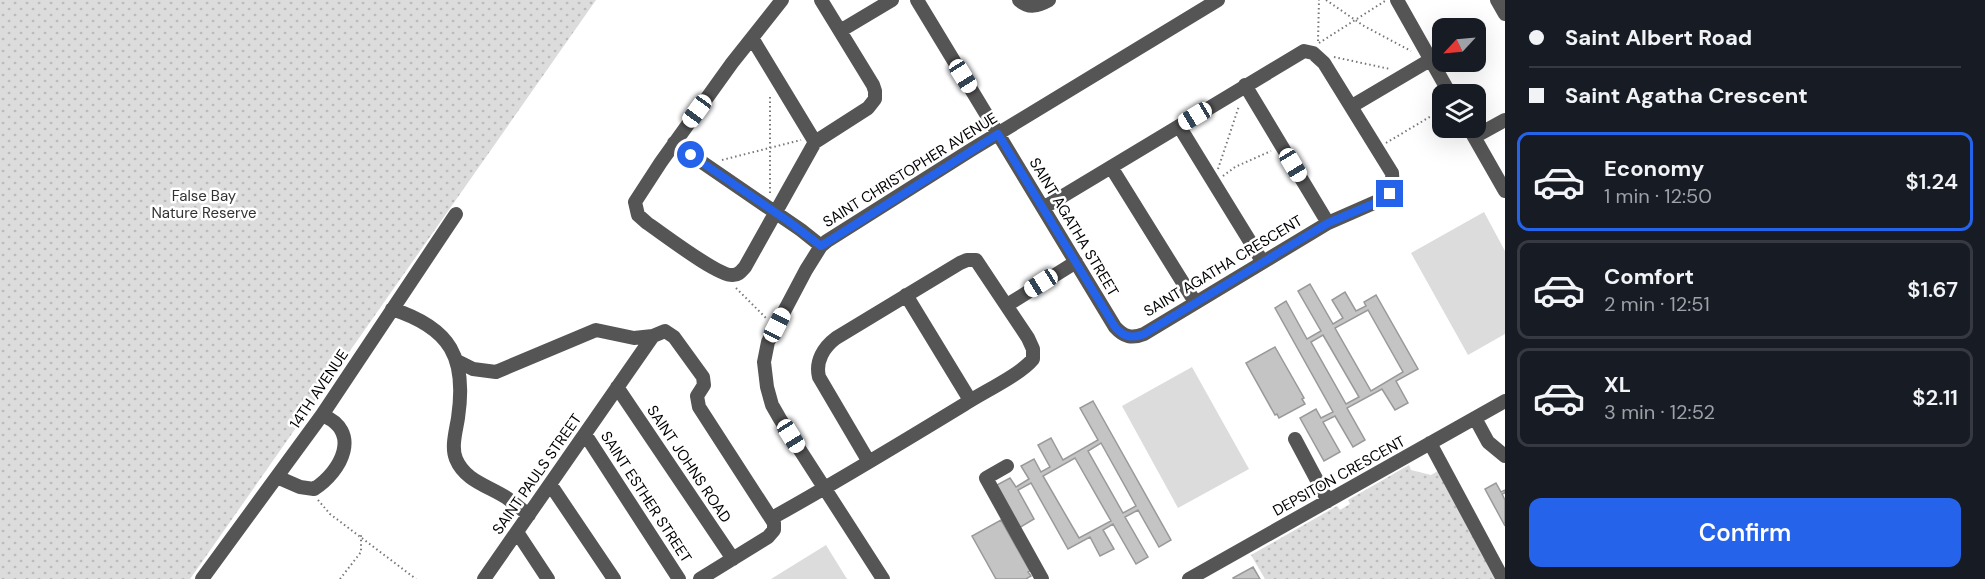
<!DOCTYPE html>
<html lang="en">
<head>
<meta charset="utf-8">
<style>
	:root { --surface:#171b24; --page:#242831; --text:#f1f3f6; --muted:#9ea1a6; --line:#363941; --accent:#2563eb }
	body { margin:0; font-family:"DM Sans",sans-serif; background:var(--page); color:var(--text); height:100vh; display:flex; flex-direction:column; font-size:22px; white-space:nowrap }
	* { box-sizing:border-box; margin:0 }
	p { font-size:20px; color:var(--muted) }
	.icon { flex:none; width:33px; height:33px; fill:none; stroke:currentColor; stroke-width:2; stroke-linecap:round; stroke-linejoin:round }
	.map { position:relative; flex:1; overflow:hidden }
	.details { display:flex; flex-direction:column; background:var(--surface); width:480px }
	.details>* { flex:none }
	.hud { display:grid; align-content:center; height:132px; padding:0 24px; background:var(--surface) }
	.needle { width:39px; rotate:244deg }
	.controls { position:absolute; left:1432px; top:18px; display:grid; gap:12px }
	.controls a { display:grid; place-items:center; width:54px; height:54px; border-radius:12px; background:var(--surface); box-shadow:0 6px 24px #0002; font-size:30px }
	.end { position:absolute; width:27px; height:27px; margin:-14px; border:8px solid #2563eb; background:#fff; box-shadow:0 0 0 3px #fff }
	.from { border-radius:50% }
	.car { position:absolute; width:18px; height:36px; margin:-18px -9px; border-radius:8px; box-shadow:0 0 4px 2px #0007; background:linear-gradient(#fff 24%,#345 0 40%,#fff 0 76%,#345 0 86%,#fff 0) }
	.hud b { display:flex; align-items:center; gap:21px; height:57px; font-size:22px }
	.hud b+b { border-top:2px solid var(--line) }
	.hud i { width:15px; height:15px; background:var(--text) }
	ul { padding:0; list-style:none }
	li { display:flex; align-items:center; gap:18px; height:99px; margin:0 12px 9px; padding:0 12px; border:3px solid var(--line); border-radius:12px }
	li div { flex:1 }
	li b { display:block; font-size:22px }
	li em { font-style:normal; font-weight:600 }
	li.selected { border-color:var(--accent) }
	li>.icon { width:54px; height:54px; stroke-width:1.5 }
	.cta { display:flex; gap:12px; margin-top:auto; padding:12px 24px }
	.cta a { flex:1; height:69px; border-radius:12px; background:var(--accent); color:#fff; font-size:24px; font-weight:600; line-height:69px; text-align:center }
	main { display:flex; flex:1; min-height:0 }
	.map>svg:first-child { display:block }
	.park { fill:url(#park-dots) }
	.pitch { fill:#dcdcdc }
	.building { fill:#c4c4c4; stroke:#999; stroke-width:1.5; fill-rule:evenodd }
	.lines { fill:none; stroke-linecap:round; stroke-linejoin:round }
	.path { stroke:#777; stroke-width:2; stroke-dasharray:1.5 3; stroke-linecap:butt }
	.minor { stroke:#555; stroke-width:14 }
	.route { stroke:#2563eb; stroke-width:8 }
	.labels { text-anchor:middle; stroke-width:5; stroke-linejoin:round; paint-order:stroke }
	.street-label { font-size:15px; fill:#000; stroke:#fff }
	.park-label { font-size:15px; fill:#333; stroke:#fff }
</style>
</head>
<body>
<main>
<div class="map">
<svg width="1505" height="579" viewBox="0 0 1505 579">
	<defs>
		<pattern id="park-dots" width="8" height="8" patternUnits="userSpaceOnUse" patternTransform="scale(1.5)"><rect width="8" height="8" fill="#dcdcdc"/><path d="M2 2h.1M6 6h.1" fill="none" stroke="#bbb" stroke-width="1.8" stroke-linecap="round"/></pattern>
	</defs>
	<rect width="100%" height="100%" fill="#fff"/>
	<path class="park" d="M0,0H596L190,579H0Z
		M1409,465L1411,470L1431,475L1438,471L1496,579H1265L1251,555L1337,506L1340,510L1350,504L1348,500Z"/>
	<path class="pitch" d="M1484,212L1505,251V334L1468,355L1411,253Z
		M1192,367L1249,469L1178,508L1122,406Z
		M826,545L847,579H771Z"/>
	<path class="building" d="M1310,284L1333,324L1343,318L1332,300L1345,292L1356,311L1366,306L1364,302L1376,295L1418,369L1396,381L1408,403L1395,410L1382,389L1347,408L1365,440L1353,447L1335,416L1323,422L1340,452L1324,461L1300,418L1316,409L1321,418L1333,412L1275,308L1286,301L1307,339L1321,331L1298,291ZM1368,310L1403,372L1371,391L1335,328ZM1323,335L1359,397L1346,404L1311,342Z
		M1275,347L1304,398L1302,399L1305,404L1279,418L1277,414L1275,415L1246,363Z
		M1093,401L1171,540L1159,547L1138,510L1125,517L1148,557L1136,564L1113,524L1103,530L1114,549L1100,556L1090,537L1068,549L1031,483L1018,490L1034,519L1019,528L995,486L1010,478L1016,487L1029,479L1021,466L1034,459L1041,472L1050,467L1038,445L1051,438L1063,460L1098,440L1080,408ZM1101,443L1136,506L1123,513L1088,451ZM1075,458L1111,521L1079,538L1043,476Z
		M1496,483L1501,492L1505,490V493L1502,494L1505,500V526L1485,489Z
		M1001,520L1030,571L1028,572L1031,576L1026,579H996L972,536Z
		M1253,567L1260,579H1234L1233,578Z"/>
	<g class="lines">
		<path class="path" d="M1326,0L1364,26L1411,51
			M1318,41L1319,0
			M1319,43L1385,1
			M1334,57L1390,69
			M1386,143L1443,109
			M722,160L801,140
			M1218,169L1239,106
			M1223,176L1235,167L1271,151
			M770,193V94
			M736,288L766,318
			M318,500L330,514L416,579
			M340,579L361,552V535"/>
		<path class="minor" d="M782,0L732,63L661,162L635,202L638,215L647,223C662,233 719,277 733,275C739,275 741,271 745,267L815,142L868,108L875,99V91L873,85L821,0
			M917,0L1115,327C1124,337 1132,339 1144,334L1328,223L1385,198L1393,189L1392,173L1324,63L1313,53L1304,51L1043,208
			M1019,0C1029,9 1038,6 1049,0
			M1397,0L1450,94
			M1497,0L1505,14
			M840,31L892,0
			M752,38L815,142
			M1245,85L1328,223
			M1352,106L1430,60
			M1179,126L1262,261
			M1469,128L1505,191
			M1474,137L1505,120
			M674,143L801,230L821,246
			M1111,167L1195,302
			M906,295L970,400
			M1007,305L1076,262
			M392,309C451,328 467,358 458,418C456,431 451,447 456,459C465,481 489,486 507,498C514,503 521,509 529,515
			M457,361L473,369L496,372L596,330L634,338L653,336
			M617,387L733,559
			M1475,418L1488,442L1505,456
			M585,434L679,579
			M1295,439L1328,501
			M1430,443L1503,579
			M1007,466L986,478L1042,579
			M277,477L300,487L314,489C342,471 362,431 322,415
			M550,484L614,579
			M772,518C837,482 901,443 965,404C983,392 1020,375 1033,359V349L1028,338L976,260H967L960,263L836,338C824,347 815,361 819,377L869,462
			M517,532L548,579
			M202,579L322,415L456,214
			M484,579L653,336L665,331L674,337L703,377L704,385L697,396L699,407L774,523V530L768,537L700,579
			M883,579L780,419L772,405L767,387L764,362L768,342L806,270L821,246L827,241L971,150L1218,0
			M1189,579L1505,401"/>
	</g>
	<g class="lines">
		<path class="route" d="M691,155L788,221L821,246L998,134L1115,327C1124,337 1132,339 1144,334L1328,223L1375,203L1390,194"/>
	</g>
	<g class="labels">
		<g class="street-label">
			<text transform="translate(910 170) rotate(-32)" y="5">SAINT CHRISTOPHER AVENUE</text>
			<text transform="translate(1074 227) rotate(59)" y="5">SAINT AGATHA STREET</text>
			<text transform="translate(1223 266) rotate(-31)" y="5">SAINT AGATHA CRESCENT</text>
			<text transform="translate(319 389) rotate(-56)" y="5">14TH AVENUE</text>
			<text transform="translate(689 464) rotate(56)" y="5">SAINT JOHNS ROAD</text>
			<text transform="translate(537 474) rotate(-55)" y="5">SAINT PAULS STREET</text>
			<text transform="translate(1339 476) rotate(-29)" y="5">DEPSITON CRESCENT</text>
			<text transform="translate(646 497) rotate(57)" y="5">SAINT ESTHER STREET</text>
		</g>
		<g class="park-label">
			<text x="204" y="201">False Bay<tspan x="204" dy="17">Nature Reserve</tspan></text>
		</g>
	</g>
</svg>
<div class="controls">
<a><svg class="needle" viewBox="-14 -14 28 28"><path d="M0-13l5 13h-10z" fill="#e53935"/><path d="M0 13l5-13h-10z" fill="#9ea1a6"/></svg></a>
<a><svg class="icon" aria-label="layers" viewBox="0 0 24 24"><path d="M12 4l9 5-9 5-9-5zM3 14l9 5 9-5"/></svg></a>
</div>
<i class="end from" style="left:691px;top:155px"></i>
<i class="end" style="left:1390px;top:194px"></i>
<i class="car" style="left:963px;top:76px;rotate:148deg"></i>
<i class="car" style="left:697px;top:111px;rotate:216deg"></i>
<i class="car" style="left:1195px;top:116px;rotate:239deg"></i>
<i class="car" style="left:1293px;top:165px;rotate:149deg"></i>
<i class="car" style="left:1041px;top:283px;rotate:238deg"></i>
<i class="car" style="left:777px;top:325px;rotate:27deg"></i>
<i class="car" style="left:791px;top:436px;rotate:148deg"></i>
</div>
<section class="details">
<div class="hud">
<b><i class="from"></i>Saint Albert Road</b>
<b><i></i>Saint Agatha Crescent</b>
</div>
<ul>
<li class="selected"><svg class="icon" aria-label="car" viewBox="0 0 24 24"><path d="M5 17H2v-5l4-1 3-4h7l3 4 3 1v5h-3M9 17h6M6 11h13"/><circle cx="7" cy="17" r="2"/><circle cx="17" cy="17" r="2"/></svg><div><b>Economy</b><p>1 min · 12:50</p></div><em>$1.24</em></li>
<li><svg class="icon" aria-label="car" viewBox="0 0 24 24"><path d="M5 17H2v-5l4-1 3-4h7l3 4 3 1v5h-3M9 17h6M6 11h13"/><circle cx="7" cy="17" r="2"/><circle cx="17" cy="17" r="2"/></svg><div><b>Comfort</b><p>2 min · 12:51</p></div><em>$1.67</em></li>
<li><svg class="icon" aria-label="car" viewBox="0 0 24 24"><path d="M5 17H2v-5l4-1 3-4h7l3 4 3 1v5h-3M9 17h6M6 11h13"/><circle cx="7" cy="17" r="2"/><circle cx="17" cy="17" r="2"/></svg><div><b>XL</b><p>3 min · 12:52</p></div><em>$2.11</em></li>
</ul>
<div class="cta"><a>Confirm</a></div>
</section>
</main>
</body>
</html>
